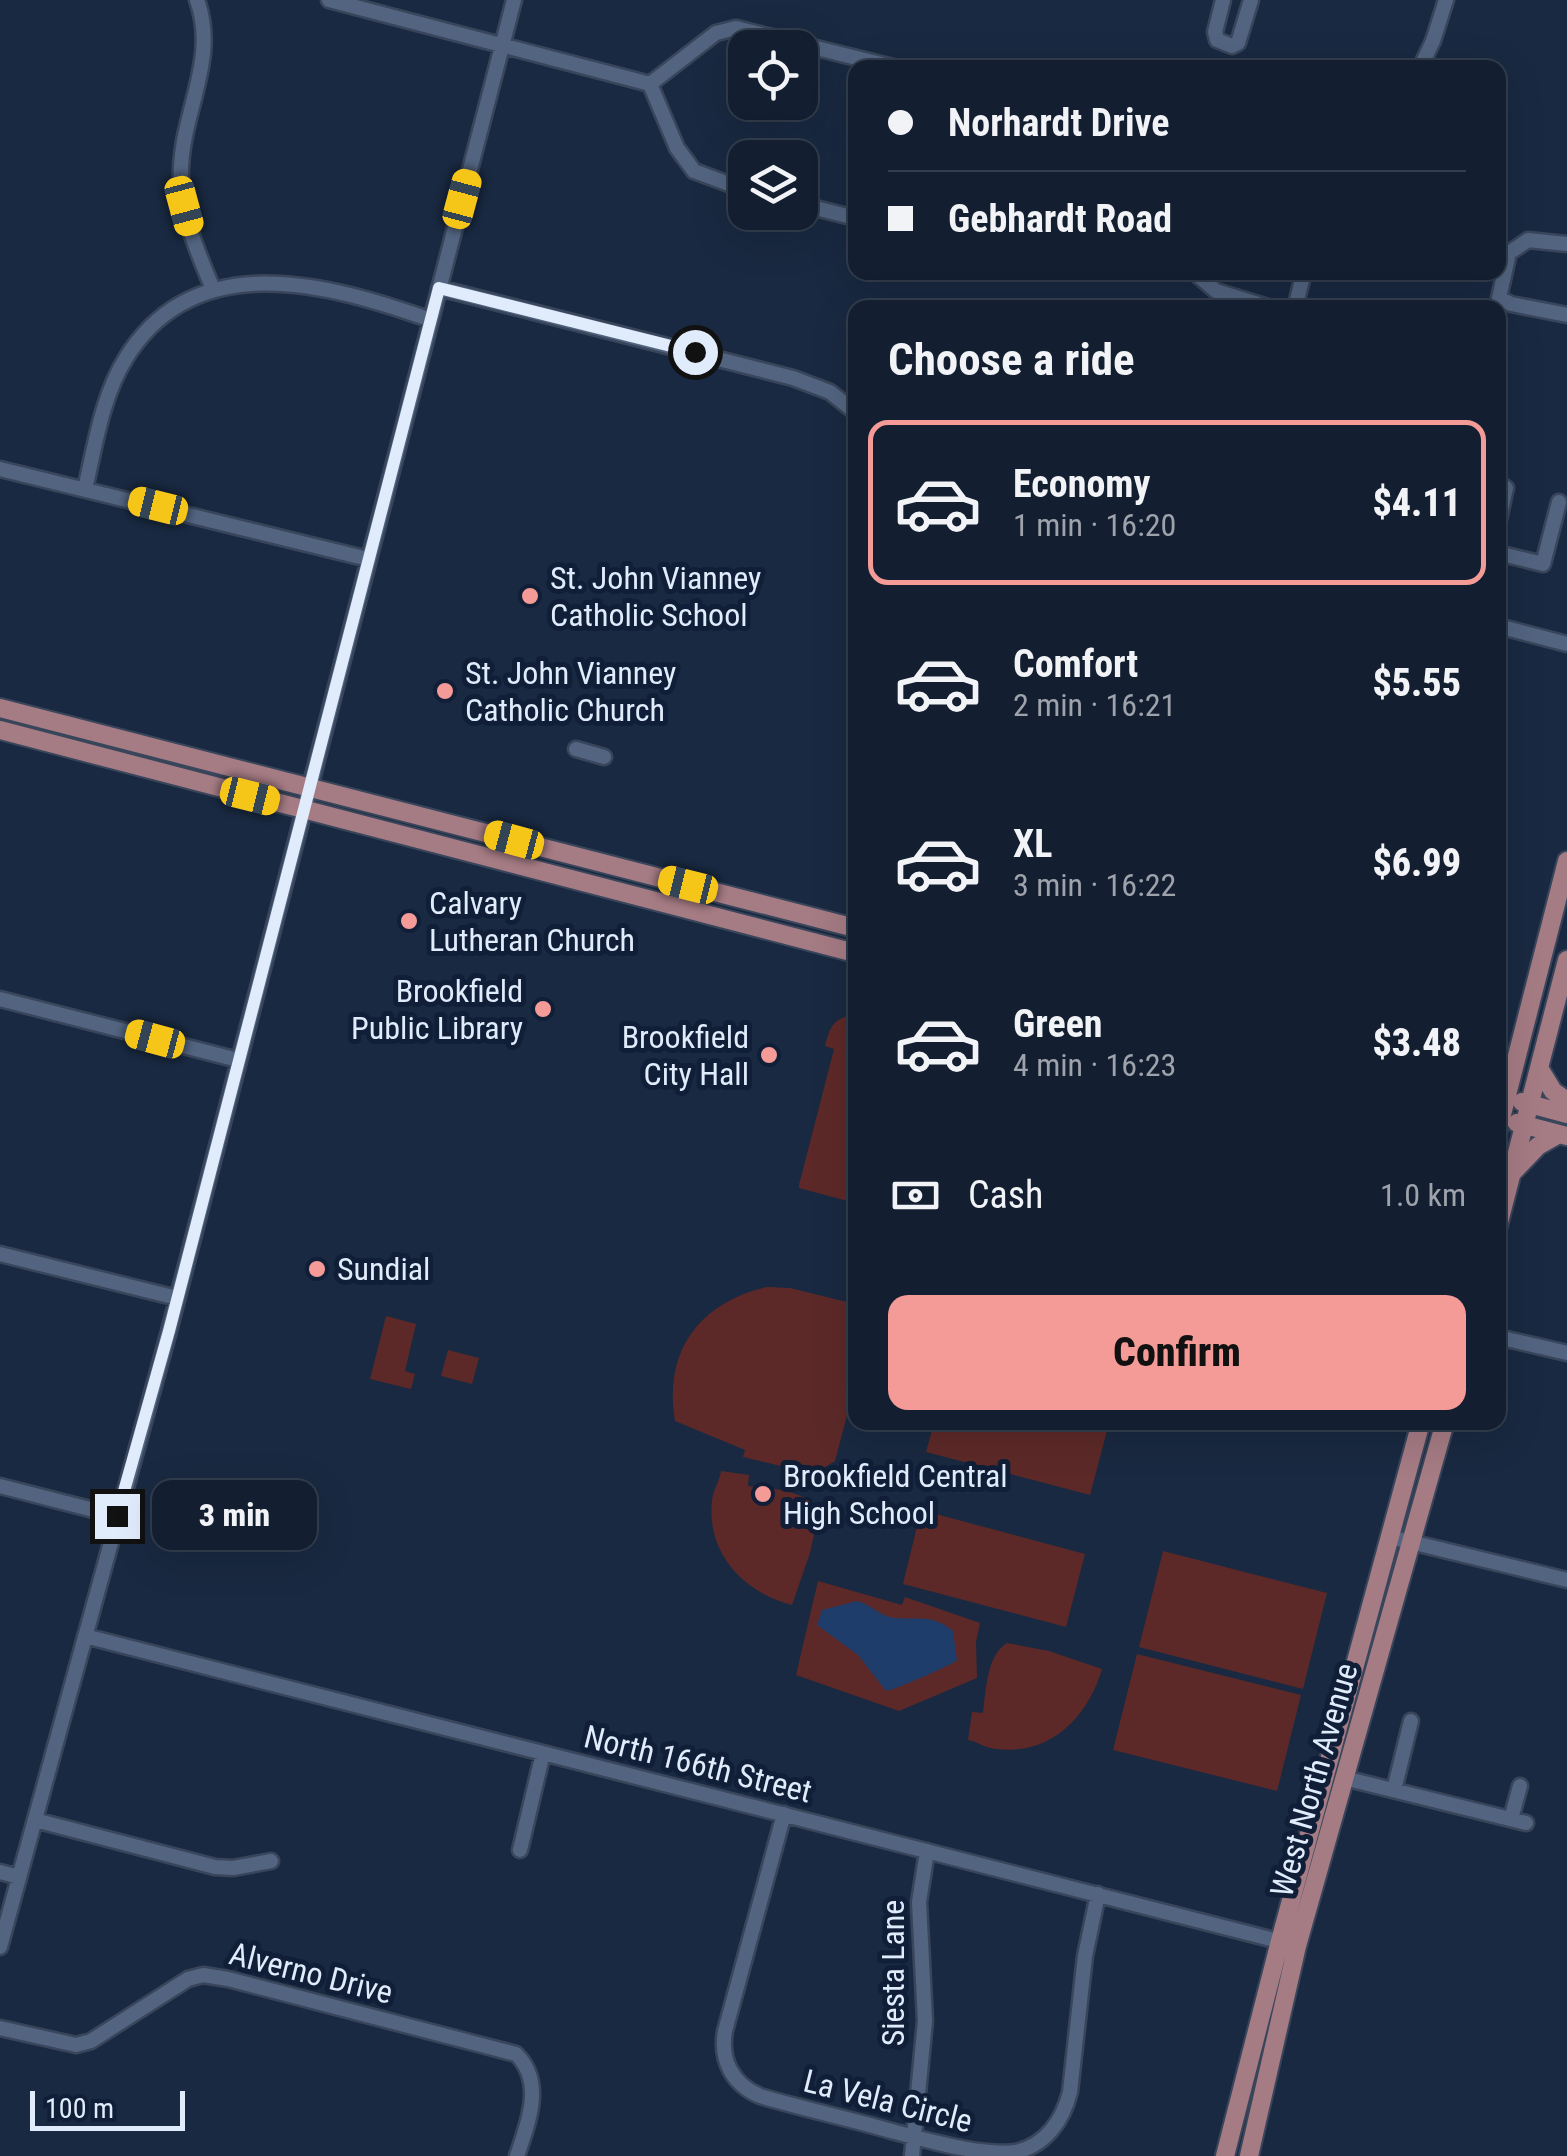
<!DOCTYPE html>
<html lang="en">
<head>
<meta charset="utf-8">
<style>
	:root { --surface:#131f31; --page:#1c2739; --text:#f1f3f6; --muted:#9da2ab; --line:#323d4d; --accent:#f59b97 }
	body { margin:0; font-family:"Roboto Condensed",sans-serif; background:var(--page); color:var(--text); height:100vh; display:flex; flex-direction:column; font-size:38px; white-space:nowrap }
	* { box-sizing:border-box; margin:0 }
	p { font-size:32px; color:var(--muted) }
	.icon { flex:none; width:55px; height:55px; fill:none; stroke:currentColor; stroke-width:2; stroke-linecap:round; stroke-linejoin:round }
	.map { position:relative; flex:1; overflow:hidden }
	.side { position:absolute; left:848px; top:300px; width:658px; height:1130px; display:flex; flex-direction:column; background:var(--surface); border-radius:20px; box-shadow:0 10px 40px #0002,0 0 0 2px var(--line) }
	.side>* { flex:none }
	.guide { position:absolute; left:848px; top:60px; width:658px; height:220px; border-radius:20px; box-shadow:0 10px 40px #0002,0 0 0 2px var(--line); display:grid; align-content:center; height:220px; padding:0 40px; background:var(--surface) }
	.controls { position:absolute; left:728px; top:30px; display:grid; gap:20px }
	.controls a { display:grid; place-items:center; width:90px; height:90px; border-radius:20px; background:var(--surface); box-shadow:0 10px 40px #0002,0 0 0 2px var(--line); font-size:50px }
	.scale { position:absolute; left:30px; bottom:25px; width:155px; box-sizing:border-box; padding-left:10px; border:5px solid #e0ebfb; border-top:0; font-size:28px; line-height:35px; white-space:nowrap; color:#e0ebfb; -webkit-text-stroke:8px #101f37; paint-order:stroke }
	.end { position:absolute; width:45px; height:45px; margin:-22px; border:12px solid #e0ebfb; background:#111; box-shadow:0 0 0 5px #111 }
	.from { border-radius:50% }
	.bubble { position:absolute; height:70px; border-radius:20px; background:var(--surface); box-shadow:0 10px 40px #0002,0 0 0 2px var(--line); font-size:32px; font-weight:800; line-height:70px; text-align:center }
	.car { position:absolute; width:30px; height:60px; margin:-30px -15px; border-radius:12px; box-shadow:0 0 8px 2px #0007; background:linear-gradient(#f5c518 24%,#345 0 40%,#f5c518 0 76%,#345 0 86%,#f5c518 0) }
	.guide b { display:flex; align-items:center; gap:35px; height:95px; font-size:38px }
	.guide b+b { border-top:2px solid var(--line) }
	.guide i { width:25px; height:25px; background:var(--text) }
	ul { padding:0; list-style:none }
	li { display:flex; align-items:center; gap:30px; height:165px; margin:0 20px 15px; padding:0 20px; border:5px solid transparent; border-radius:20px }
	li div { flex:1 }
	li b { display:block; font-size:38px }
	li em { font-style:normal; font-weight:800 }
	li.current { border-color:var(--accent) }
	li>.icon { width:90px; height:90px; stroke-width:1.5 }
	h2 { padding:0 40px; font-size:45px; line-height:120px }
	.pay { display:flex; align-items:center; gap:25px; height:110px; padding:0 40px; font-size:38px }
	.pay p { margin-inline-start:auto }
	.button { display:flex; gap:20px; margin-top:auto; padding:20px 40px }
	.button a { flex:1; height:115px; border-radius:20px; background:var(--accent); color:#111; font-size:40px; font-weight:800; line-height:115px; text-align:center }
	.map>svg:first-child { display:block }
	.green { fill:#5c2928 }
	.water { fill:#1f3d6a }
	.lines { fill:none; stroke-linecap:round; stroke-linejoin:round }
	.minor-casing { stroke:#39455a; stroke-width:19 }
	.major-casing { stroke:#39455a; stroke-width:22 }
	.minor { stroke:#526480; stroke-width:14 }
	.major { stroke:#a57b84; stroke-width:18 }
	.route { stroke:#e0ebfb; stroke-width:12 }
	.poi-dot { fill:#f59b97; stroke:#101f37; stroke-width:4 }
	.labels { text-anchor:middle; stroke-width:10; stroke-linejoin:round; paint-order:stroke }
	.poi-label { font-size:32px; fill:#e0ebfb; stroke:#101f37; text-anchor:start }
	.street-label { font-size:32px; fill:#e0ebfb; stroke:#101f37 }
</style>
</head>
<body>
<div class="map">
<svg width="1567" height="2156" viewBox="0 0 1567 2156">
	<rect width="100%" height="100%" fill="#192941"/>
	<path class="green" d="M848,1016L855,1018V1203L799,1188V1185L834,1049L825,1046C829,1030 832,1020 848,1016Z
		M767,1287L790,1288L855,1304V1385L835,1461L822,1469L783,1460L781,1466L743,1457L745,1450L675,1421C663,1351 700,1302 767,1287Z
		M386,1316L416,1324L405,1371L415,1374L411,1389L370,1379Z
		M448,1350L479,1358L472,1384L441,1376Z
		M934,1423V1422L1109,1423L1090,1495L926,1452Z
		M721,1471L749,1475L748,1486C772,1489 806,1490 819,1511L810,1553L792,1605C743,1592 706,1553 712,1500C714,1487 719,1483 721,1471Z
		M921,1510L1085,1554L1066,1627L903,1584Z
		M1163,1551L1327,1593L1303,1689L1139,1647Z
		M818,1581L902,1605L905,1597L980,1623L976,1642L977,1678L899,1711L796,1675Z
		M1007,1643L1049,1651L1102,1669C1088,1717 1050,1756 997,1749C984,1748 979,1742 968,1740L972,1712L983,1713C986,1689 987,1655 1007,1643Z
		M1137,1654L1301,1695L1277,1791L1113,1750Z"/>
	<path class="water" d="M857,1601C871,1604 882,1618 896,1618C919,1620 932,1614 953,1631L957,1660C952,1665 895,1690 886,1691L858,1655L817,1625L822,1610Z"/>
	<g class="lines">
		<defs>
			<path id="minor" d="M197,0C218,58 183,110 181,168C179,210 197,251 213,289
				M329,0L650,84
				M1223,0L1215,32L1217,40L1232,46L1238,43L1251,0
				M1420,68L1433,41L1446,0
				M650,84L716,33L736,28L897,68
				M650,84L677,148L694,171L745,190
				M800,204L855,218
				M1567,244L1528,240L1509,253L1499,298L1511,304L1567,315
				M1194,272L1216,291L1271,308
				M439,288L793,378L830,392L855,412
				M1295,308L1304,272
				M0,469L368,559
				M1498,482L1506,488L1498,524
				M85,489C95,446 102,396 126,358C195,246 329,284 431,320
				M1498,553L1543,564L1559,502
				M1498,626L1567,644
				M576,749L604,757
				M0,999L238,1060
				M0,1254L177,1298
				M1498,1337L1567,1353
				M0,1486L117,1516
				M1390,1537L1567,1580
				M85,1636L1290,1944
				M1344,1778L1526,1823
				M1394,1790L1411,1721
				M784,1814L725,2031C720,2060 732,2084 760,2096C804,2109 850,2119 895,2132C931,2141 979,2156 1016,2152C1046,2145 1063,2120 1070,2092L1085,1956L1098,1894
				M1511,1819L1520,1786
				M35,1820L215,1867L233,1868L271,1861
				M520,1850L543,1753
				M0,1872L19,1877
				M0,1947L169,1331L514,0
				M0,2028L76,2045L91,2041L188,1979L203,1975L228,1979L516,2054C545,2082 528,2123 517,2156
				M912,2156L925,2021L919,1902L927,1851"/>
			<path id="major" d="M0,708L855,928
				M0,730L855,953
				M1539,1068L1553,1091L1567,1101
				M1522,1102L1567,1114
				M1517,1123L1567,1136
				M1498,1130L1567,861
				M1514,1171L1538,1146L1559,1134
				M1498,1226L1567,960
				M1225,2156L1280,1941L1421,1422
				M1249,2156L1297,1946L1445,1422"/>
		</defs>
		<use href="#minor" class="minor-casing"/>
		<use href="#major" class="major-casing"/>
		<use href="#minor" class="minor"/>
		<use href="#major" class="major"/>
	</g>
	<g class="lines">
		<path class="route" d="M117,1516L169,1331L439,288L695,352"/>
	</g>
	<g class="poi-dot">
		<circle cx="530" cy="596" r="10"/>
		<circle cx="445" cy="691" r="10"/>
		<circle cx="409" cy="921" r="10"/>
		<circle cx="543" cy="1009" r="10"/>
		<circle cx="769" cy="1055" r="10"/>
		<circle cx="317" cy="1269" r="10"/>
		<circle cx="763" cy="1494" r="10"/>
	</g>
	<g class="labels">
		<g class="poi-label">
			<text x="550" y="589">St. John Vianney<tspan x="550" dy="37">Catholic School</tspan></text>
			<text x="465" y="684">St. John Vianney<tspan x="465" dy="37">Catholic Church</tspan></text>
			<text x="429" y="914">Calvary<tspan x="429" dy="37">Lutheran Church</tspan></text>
			<text x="523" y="1002" text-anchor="end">Brookfield<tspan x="523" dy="37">Public Library</tspan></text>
			<text x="749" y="1048" text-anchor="end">Brookfield<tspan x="749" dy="37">City Hall</tspan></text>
			<text x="337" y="1280">Sundial</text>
			<text x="783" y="1487">Brookfield Central<tspan x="783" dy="37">High School</tspan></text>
		</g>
		<g class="street-label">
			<text transform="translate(698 1764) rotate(14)" y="11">North 166th Street</text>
			<text transform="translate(1314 1780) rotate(-74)" y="11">West North Avenue</text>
			<text transform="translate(311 1973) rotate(14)" y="11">Alverno Drive</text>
			<text transform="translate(893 1973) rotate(-90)" y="11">Siesta Lane</text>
			<text transform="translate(888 2101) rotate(14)" y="11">La Vela Circle</text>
		</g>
	</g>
</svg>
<div class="controls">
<a><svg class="icon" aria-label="locate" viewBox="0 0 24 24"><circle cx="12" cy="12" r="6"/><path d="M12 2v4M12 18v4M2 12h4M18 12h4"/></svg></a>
<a><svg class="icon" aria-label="layers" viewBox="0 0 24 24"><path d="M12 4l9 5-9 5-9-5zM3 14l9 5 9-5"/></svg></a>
</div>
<div class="scale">100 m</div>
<i class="end from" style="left:695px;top:352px"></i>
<i class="end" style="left:117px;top:1516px"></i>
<div class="bubble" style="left:152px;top:1480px;width:165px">3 min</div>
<i class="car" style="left:462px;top:199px;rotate:15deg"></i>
<i class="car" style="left:184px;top:206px;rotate:165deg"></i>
<i class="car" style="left:158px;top:506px;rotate:284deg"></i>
<i class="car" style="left:250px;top:796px;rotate:104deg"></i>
<i class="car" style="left:514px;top:840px;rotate:285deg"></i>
<i class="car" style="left:688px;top:885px;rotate:284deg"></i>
<i class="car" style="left:155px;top:1039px;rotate:285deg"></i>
<div class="guide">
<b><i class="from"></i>Norhardt Drive</b>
<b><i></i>Gebhardt Road</b>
</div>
<section class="side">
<h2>Choose a ride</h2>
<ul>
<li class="current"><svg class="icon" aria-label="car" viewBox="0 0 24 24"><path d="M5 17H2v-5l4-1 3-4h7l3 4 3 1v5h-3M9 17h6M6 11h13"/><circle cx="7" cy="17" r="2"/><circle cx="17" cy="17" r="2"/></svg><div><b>Economy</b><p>1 min · 16:20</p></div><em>$4.11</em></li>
<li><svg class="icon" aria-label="car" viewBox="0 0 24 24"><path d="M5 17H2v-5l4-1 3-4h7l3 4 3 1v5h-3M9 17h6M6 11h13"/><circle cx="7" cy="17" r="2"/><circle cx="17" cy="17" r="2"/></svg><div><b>Comfort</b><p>2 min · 16:21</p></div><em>$5.55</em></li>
<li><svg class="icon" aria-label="car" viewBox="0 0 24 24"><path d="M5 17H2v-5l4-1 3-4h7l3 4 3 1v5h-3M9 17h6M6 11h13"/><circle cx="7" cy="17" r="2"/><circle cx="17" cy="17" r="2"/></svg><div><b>XL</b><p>3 min · 16:22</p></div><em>$6.99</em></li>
<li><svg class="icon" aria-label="car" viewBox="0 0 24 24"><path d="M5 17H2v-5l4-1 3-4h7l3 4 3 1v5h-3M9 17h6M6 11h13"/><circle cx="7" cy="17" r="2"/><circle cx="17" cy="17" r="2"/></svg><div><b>Green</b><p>4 min · 16:23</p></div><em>$3.48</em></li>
</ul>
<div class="pay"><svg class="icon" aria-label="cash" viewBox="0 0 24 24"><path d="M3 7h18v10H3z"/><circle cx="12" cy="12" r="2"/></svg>Cash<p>1.0 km</p></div>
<div class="button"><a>Confirm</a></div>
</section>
</div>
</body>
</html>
